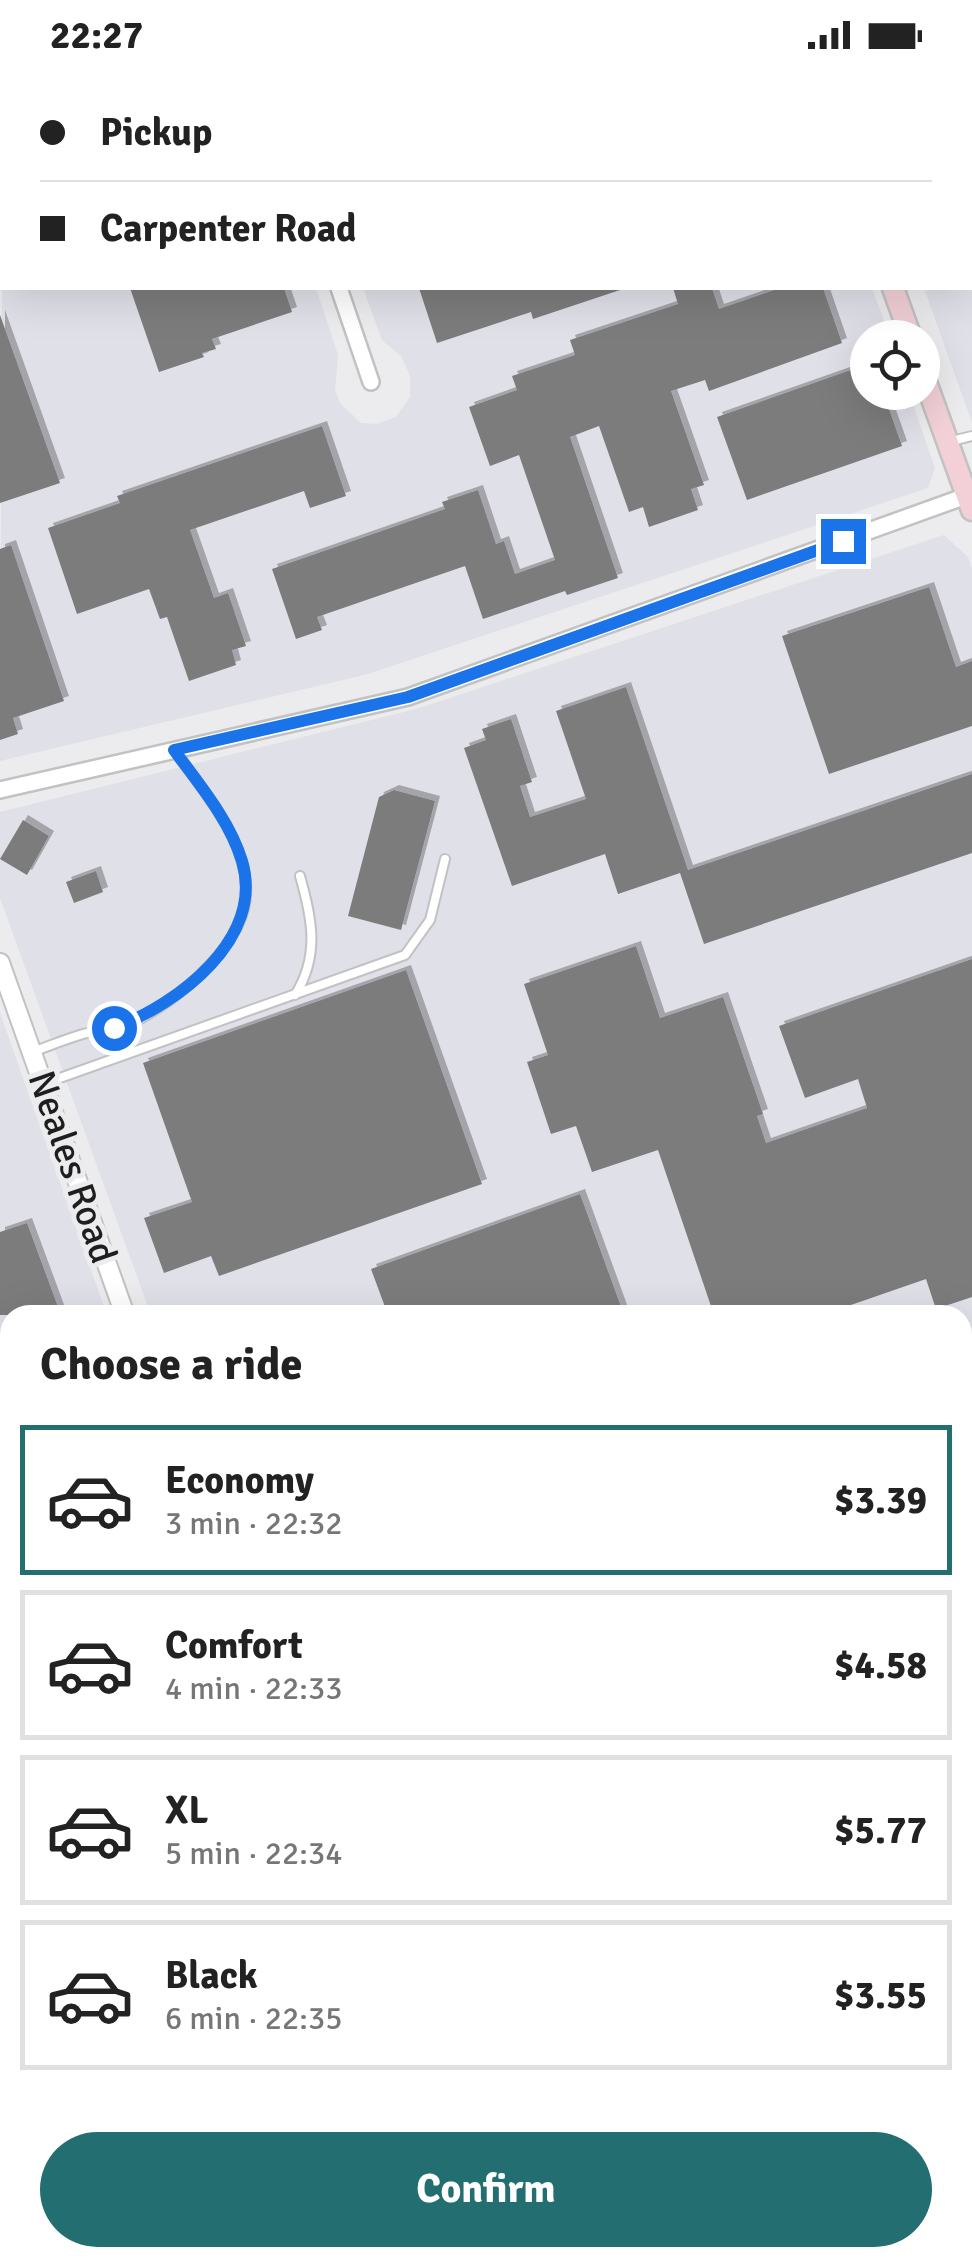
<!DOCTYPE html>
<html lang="en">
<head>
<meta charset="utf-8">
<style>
	:root { --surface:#fff; --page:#f2f2f2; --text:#222; --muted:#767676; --line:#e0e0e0; --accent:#226e70 }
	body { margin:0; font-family:Signika,sans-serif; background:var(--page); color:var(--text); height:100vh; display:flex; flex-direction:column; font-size:38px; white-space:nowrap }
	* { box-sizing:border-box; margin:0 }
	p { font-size:32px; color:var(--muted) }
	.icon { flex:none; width:55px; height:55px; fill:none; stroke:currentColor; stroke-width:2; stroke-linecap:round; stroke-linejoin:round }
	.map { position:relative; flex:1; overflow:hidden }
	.side { position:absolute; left:0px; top:1235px; width:972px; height:962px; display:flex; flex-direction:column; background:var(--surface); border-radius:30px 30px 0 0; box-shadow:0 10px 40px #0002 }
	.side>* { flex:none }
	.top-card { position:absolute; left:0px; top:0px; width:972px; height:220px; box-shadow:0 10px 40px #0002; display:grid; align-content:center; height:220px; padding:0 40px; background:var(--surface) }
	.tools { position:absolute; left:850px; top:250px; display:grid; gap:20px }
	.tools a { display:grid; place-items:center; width:90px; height:90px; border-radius:50%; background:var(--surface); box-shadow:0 10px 40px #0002; font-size:50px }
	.end { position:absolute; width:45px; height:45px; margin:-22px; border:12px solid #1a73e8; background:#fff; box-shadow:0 0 0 5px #fff }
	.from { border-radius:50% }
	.top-card b { display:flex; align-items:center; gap:35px; height:95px; font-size:38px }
	.top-card b+b { border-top:2px solid var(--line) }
	.top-card i { width:25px; height:25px; background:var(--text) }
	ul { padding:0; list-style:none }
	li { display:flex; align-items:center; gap:30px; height:150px; margin:0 20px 15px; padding:0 20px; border:5px solid var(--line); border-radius:0px }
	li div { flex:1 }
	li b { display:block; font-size:38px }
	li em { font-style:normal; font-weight:700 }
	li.current { border-color:var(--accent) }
	li>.icon { width:90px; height:90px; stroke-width:1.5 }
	h2 { padding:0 40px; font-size:45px; line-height:120px }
	.cta { display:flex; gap:20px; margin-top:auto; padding:20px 40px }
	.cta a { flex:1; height:115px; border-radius:60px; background:var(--accent); color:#fff; font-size:40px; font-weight:700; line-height:115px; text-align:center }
	.status { display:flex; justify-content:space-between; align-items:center; height:70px; padding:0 50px; background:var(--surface); direction:ltr }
	.status svg { height:28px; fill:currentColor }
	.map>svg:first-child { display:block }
	.built { fill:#dfe0e8 }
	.building { fill:#7c7c7d; filter:url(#shadow) }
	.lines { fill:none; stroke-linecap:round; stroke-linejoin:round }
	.service-casing { stroke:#c2c2c3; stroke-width:12 }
	.minor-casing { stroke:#c2c2c3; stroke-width:20 }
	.tertiary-casing { stroke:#c2c2c3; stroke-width:22 }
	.secondary-casing { stroke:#c2c2c3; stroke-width:25 }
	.primary-casing { stroke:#c9c9c9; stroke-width:28 }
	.service { stroke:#fff; stroke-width:8 }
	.minor { stroke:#fff; stroke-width:15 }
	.tertiary { stroke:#fff; stroke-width:18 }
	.secondary { stroke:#f3d0d7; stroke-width:20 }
	.primary { stroke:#e7a1b0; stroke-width:22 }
	.route { stroke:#1a73e8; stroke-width:12 }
	.labels { text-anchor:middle; stroke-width:10; stroke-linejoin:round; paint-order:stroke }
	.street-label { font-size:38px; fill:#1e1e1e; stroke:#ececee }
</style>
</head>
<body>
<div class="status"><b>22:27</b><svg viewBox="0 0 49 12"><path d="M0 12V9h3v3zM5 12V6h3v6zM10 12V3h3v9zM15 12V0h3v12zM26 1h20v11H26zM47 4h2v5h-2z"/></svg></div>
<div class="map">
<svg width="972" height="2196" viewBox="0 0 972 2196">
	<defs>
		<filter id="shadow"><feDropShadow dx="5" dy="-5" stdDeviation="0" flood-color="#0004"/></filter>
	</defs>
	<rect width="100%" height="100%" fill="#ececee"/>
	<path class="built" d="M0,0H412L2,2L0,141Z
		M848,0H972V353L924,218H970V2Z
		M2,192V218H316L338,285L335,320L340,333L361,353L376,354L396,347L410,327V306L401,286L382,270L363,218H872L890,267L868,268V322L909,323L935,398L928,418L368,604L0,691Z
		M944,465L968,487L972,499V1872L963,1875L962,1245H151L0,828V742L416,639Z
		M0,943L107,1245H10V2188H104L80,2196H0Z
		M972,1966V2196H892L889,2188H962V1969Z
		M362,2188H835L838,2196H339Z"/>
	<path class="building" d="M130,218H284L292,242L212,269L216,279L202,283L204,287L159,302Z
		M419,218H620V220L533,249L531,242L437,273Z
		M673,218H712L719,239L780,218H823L842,273L709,321L705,310L671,321L704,415L691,419L698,440L649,457L643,437L629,442L599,356L570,367L618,508L567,525L565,521L483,549L465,496L317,547L322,560L296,569L272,499L445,439L442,432L478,420L496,474L504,471L515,504L555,490L519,385L490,396L469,337L517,320L512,306L575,285L570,270L678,234Z
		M0,245L60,413L0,433Z
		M868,294V322H883L902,376L747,430L717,347Z
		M322,356L346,426L310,438L304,421L190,460L214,528L228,523L246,576L232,580L236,595L189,611L167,547L160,549L149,519L77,544L48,458L120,433L117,426Z
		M11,475L64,631L13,648L18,664L0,670V479Z
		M929,517L956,597L972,591V656L829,704L782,566Z
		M626,617L688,800L972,704V783L704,874L680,803L618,824L605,784L512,816L464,678L486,670L482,659L511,649L532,712L520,716L530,747L586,729L556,641Z
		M394,720L435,731L401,860L348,846L379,727Z
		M23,750L49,766L27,805L0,789Z
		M96,801L103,822L74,833L66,812Z
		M636,876L660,948L723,927L763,1044L757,1046L766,1073L867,1038L858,1009L805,1028L779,956L972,889V1227L936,1239L926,1209L822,1245H714L658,1080L592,1102L576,1056L551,1064L527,992L548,985L524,914Z
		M406,900L482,1114L219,1206L211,1186L164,1203L144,1148L192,1132L143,993Z
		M580,1124L624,1245H388L371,1199Z
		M27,1153L61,1245H0V1162Z"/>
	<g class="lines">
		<defs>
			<path id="service" d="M952,371L972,366
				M295,925C320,886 312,848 300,806
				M32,982C49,976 66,969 83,964C102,959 123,958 142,948C184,924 251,870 246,815C242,765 204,720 175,682
				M43,1014L405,885L430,850L445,789
				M0,1785L10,1812
				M962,1933L972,1958
				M962,1999L972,1996
				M636,2188L639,2196"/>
			<path id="minor" d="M339,218L371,312
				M0,720L408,627L966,426"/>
			<path id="tertiary" d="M0,893L125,1245
				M866,2188L869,2196"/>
			<path id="secondary" d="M816,0L817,2
				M464,2L471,0
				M0,164L2,163
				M893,218L911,268
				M922,301L972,440"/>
			<path id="primary" d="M962,1909L972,1905
				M174,2196L198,2188"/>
		</defs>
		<use href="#service" class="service-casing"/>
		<use href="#minor" class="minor-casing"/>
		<use href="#tertiary" class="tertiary-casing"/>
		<use href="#secondary" class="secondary-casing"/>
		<use href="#primary" class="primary-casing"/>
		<use href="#service" class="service"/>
		<use href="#minor" class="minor"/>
		<use href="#tertiary" class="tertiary"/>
		<use href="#secondary" class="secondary"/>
		<use href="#primary" class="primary"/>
	</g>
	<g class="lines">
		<path class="route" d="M114,958C178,934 265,869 242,791C230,751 199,714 174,680L408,627L843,471"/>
	</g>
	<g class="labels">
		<g class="street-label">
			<text transform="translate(73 1097) rotate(71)" y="13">Neales Road</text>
		</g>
	</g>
</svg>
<div class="tools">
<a><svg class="icon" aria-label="locate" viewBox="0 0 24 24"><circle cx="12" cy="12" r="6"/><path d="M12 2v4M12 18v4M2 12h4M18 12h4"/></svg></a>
</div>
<i class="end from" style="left:114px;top:958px"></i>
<i class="end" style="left:843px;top:471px"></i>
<div class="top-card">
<b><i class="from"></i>Pickup</b>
<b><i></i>Carpenter Road</b>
</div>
<section class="side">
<h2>Choose a ride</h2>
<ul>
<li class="current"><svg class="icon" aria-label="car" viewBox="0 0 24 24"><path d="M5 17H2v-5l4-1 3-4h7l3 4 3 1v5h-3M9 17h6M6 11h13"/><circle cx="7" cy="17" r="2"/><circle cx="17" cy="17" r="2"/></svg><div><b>Economy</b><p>3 min · 22:32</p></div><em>$3.39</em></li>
<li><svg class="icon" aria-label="car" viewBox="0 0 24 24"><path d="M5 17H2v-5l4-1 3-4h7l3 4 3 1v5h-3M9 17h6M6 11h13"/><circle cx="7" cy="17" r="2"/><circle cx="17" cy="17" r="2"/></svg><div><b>Comfort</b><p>4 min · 22:33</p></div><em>$4.58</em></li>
<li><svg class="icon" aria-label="car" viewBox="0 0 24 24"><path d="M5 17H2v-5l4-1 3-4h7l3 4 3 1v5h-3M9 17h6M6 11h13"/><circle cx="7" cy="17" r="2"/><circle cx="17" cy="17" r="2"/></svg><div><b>XL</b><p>5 min · 22:34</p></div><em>$5.77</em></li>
<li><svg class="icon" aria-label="car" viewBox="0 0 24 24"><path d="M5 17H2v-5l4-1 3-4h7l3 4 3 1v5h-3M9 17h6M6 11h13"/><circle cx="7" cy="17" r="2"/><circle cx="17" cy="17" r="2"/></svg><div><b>Black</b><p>6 min · 22:35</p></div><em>$3.55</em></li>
</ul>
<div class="cta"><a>Confirm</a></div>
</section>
</div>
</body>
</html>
